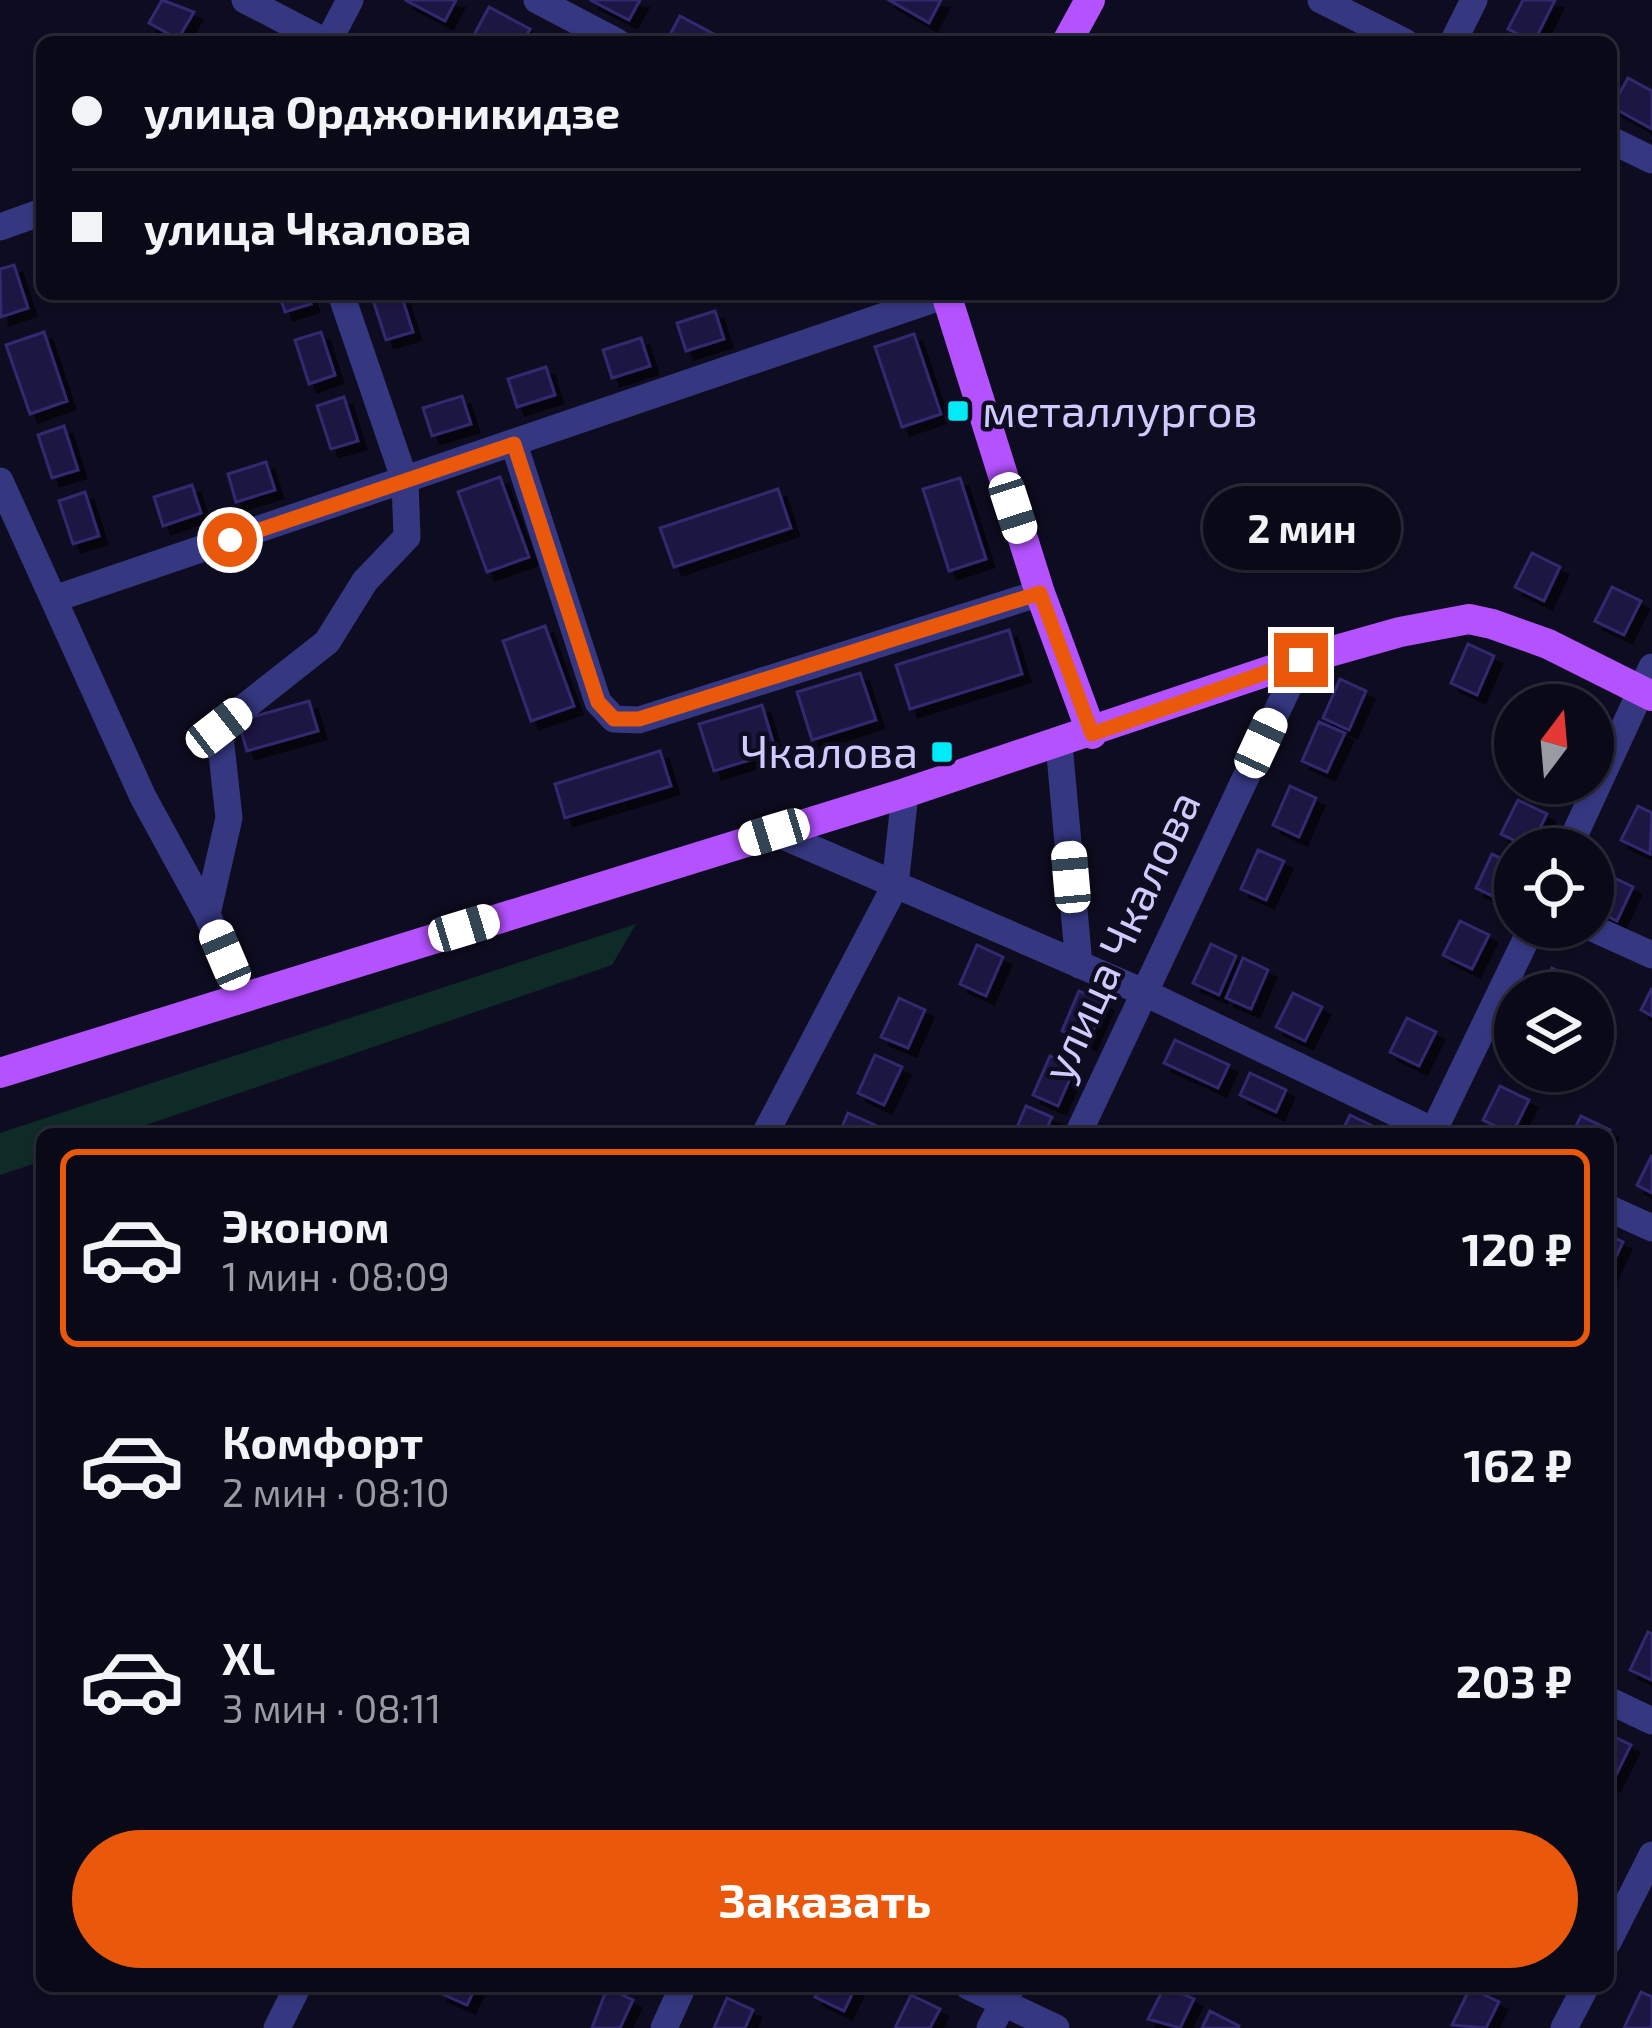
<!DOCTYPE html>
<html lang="ru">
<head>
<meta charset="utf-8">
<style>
	:root { --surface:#0a0918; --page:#131221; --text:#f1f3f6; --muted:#999aa2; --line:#2a2a37; --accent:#ea580c }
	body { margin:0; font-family:"Exo 2",sans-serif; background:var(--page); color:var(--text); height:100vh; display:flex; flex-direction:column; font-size:45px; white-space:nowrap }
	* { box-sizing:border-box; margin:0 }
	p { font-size:39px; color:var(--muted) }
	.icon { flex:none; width:66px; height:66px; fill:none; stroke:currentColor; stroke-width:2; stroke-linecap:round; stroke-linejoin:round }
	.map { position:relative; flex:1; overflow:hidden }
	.sheet { position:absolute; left:36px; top:1128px; width:1578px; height:864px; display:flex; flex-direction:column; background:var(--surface); border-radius:18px; box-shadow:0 3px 9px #0004,0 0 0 3px var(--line) }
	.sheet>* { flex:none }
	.guide { position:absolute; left:36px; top:36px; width:1581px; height:264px; border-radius:18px; box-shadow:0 3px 9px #0004,0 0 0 3px var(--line); display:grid; align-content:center; height:264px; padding:0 36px; background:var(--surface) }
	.needle { width:78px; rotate:16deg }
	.controls { position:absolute; left:1494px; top:684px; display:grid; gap:24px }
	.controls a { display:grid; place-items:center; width:120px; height:120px; border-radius:50%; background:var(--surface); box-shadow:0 3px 9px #0004,0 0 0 3px var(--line); font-size:60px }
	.end { position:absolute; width:54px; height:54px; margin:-27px; border:15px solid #ea580c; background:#fff; box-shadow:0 0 0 6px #fff }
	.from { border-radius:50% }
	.bubble { position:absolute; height:84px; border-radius:42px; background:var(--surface); box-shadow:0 3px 9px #0004,0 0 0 3px var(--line); font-size:39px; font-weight:700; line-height:84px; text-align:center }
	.car { position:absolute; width:36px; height:72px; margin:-36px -18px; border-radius:15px; box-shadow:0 0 9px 3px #0007; background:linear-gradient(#fff 24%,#345 0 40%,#fff 0 76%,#345 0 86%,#fff 0) }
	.guide b { display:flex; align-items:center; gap:42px; height:114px; font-size:45px }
	.guide b+b { border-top:3px solid var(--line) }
	.guide i { width:30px; height:30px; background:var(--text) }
	ul { padding:21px 0 0; list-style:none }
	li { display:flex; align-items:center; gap:36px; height:198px; margin:0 24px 18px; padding:0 12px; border:6px solid transparent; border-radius:18px }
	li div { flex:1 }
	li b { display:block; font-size:45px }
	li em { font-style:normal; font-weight:700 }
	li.selected { border-color:var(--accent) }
	li>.icon { width:108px; height:108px; stroke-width:1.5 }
	.cta { display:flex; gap:24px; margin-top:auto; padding:24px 36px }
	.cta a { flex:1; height:138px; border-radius:72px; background:var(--accent); color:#fff; font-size:48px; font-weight:700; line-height:138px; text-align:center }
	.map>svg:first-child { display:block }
	.green { fill:#0f2b28 }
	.building { fill:#1e1742; stroke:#33296f; stroke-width:3; filter:url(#shadow) }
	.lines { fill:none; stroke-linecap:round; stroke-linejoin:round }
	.minor { stroke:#353781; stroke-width:27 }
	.major { stroke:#b552ff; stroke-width:30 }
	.route { stroke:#ea580c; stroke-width:15 }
	.poi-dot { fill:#00ebf6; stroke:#0e0c20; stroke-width:4.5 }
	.labels { text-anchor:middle; stroke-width:9; stroke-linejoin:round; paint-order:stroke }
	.poi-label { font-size:45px; fill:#cfcbff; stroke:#0e0c20; text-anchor:start }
	.street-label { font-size:45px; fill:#cfcbff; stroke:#0e0c20 }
</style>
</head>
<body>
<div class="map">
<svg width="1652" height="2028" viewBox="0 0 1652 2028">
	<defs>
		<filter id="shadow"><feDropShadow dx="8" dy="8" stdDeviation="0" flood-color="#0009"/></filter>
	</defs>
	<rect width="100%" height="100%" fill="#0e0c20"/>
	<path class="green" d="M636,924L612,965L120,1134H42V1161L0,1175V1133Z"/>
	<path class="building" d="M162,0L194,12L178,39L149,23Z
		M405,0H456L445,21Z
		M590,0H640L629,20Z
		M889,0H941L929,23Z
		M1523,0H1555L1534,42L1508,29Z
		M489,7L530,29L523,42L473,37Z
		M680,16L721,38L719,42H666Z
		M1628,78L1652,91V129L1612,107Z
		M14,265L28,308L1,317L0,269Z
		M279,294H308L311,304L285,312Z
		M401,294L413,332L386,340L372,297Z
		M715,311L724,339L686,351L677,323Z
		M44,332L67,401L30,414L6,345Z
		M321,332L335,375L309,384L295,340Z
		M914,334L941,414L902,427L875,347Z
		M641,338L650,366L612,378L603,350Z
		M546,367L555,395L517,407L508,379Z
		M462,396L471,424L432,436L423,408Z
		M344,397L358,441L331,449L317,406Z
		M64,426L78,470L52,478L38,435Z
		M266,462L275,490L236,502L228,474Z
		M500,477L529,557L487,572L458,492Z
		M960,478L986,559L949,571L923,489Z
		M192,485L201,513L163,526L154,497Z
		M778,489L791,528L674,567L660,528Z
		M85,492L99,536L73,544L59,501Z
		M1532,553L1560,567L1544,601L1515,587Z
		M1612,587L1641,601L1624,635L1595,621Z
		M545,626L574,706L531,721L503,641Z
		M1009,630L1022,674L910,709L896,665Z
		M1468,644L1494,656L1477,695L1451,683Z
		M860,673L876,720L812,740L797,692Z
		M1340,679L1366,691L1349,730L1323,718Z
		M1574,694L1603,708L1593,728V705H1568Z
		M309,701L318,731L247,751L238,721Z
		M762,705L776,752L714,771L699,724Z
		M1319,722L1345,733L1327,772L1302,761Z
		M660,751L671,786L565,818L555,784Z
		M1534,783H1564L1558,795Z
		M1290,786L1316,798L1299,837L1273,825Z
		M1518,800L1547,814L1530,848L1501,834Z
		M1638,806L1652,813L1650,854L1621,840Z
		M1258,850L1284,861L1266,900L1241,889Z
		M1492,854L1515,865V881L1505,902L1476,888Z
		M1604,873L1633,887L1617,921L1593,909Z
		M1460,921L1489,935L1472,969L1443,955Z
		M1211,944L1236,956L1219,995L1193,983Z
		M977,945L1003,957L986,996L960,984Z
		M1243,958L1268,970L1251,1009L1226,998Z
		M1552,968L1581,982L1576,993H1540Z
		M1652,988V1016L1641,1010Z
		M1079,991L1105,1003L1088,1042L1062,1031Z
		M1293,993L1322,1007L1305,1041L1276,1027Z
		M899,998L925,1010L908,1048L881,1037Z
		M1407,1018L1436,1032L1419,1066L1390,1052Z
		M1175,1040L1229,1065L1218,1088L1164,1063Z
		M875,1055L902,1067L884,1105L858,1093Z
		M1050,1056L1075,1067L1058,1106L1033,1095Z
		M1515,1057V1071H1544L1538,1083L1509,1069Z
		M1250,1073L1286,1090L1276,1112L1240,1095Z
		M1500,1086L1529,1100L1512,1134L1483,1120Z
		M1026,1106L1052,1117L1044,1134H1014Z
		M848,1113L875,1125L871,1134H839Z
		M1350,1115L1383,1131L1382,1134H1341Z
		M1581,1116L1610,1130L1608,1134H1572Z
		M1652,1155V1193L1637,1185Z
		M1608,1235L1623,1242L1608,1273Z
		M1648,1632L1652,1634V1680L1630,1670Z
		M1608,1734L1631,1745L1612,1783L1608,1781Z
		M443,1986H476L467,2005L440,1993Z
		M820,1986H856L844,2011L815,1997Z
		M1165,1986L1194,1999L1180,2028L1148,2019Z
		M607,1988L633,2000L620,2028H592Z
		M1470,1988L1499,2002L1486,2028L1452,2025Z
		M1641,1992L1652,1997V2028H1624Z
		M911,1995L940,2009L930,2028H895Z
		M727,1998L753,2010L745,2028H714Z
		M1210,2011L1239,2026L1238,2028H1202Z"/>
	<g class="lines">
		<path class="minor" d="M245,0L326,42
			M537,0L617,42
			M1321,0L1405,42
			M328,42L350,0
			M1453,42L1474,0
			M1611,140L1652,160
			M0,227L42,212
			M514,444L598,702L614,719L639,720L1040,593
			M0,481L143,797L207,914L242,997
			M54,599L946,295
			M1059,744L1079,965
			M774,832L1143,992L1440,1134
			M1568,849L1652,667
			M207,914L229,818L219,727L327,642L365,581L407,537L405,481L341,294
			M1590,927L1652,955
			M765,1134L895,886L905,793
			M1078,1134L1301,660
			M1432,1134L1532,927
			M1608,1208L1652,1228
			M1608,1700L1652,1721
			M1608,1942L1652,1855
			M968,1986L1056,2028
			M277,2028L298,1986
			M664,2028L683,1986
			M990,2028L1012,1986
			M1564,2028L1586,1986"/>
		<path class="major" d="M1067,42L1090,0
			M946,294L1040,593L1092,734
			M0,1073L905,793L1301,660L1400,632L1469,619L1492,624L1548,644L1652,696"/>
	</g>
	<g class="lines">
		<path class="route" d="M230,540L514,444L598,702L614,719H639L1040,593L1092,734L1301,660"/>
	</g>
	<g class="poi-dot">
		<rect x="946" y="399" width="24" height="24" rx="6"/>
		<rect x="930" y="740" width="24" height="24" rx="6"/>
	</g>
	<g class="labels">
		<g class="poi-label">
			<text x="982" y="427">металлургов</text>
			<text x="918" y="768" text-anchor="end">Чкалова</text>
		</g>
		<g class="street-label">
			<text transform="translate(1121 936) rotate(-65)" y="16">улица Чкалова</text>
		</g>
	</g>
</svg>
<div class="controls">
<a><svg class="needle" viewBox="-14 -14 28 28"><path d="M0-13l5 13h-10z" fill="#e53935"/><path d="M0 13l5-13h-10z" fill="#999aa2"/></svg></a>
<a><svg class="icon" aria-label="locate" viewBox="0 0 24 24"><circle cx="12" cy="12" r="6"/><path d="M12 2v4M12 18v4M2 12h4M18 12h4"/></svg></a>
<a><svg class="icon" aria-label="layers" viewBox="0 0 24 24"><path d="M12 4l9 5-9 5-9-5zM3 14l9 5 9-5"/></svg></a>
</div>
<i class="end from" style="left:230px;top:540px"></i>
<i class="end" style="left:1301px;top:660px"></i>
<div class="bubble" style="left:1203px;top:486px;width:198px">2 мин</div>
<i class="car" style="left:1013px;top:508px;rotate:162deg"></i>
<i class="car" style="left:219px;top:728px;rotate:52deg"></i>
<i class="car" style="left:1261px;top:743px;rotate:25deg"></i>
<i class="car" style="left:774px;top:832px;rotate:253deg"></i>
<i class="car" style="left:1071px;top:877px;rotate:355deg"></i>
<i class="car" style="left:464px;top:928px;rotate:73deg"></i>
<i class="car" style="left:225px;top:955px;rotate:337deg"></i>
<div class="guide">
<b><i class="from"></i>улица Орджоникидзе</b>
<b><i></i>улица Чкалова</b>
</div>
<section class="sheet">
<ul>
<li class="selected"><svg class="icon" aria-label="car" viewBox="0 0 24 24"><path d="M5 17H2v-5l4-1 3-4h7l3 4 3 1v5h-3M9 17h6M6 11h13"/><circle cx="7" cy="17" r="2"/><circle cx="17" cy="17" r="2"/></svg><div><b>Эконом</b><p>1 мин · 08:09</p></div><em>120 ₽</em></li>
<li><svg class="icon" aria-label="car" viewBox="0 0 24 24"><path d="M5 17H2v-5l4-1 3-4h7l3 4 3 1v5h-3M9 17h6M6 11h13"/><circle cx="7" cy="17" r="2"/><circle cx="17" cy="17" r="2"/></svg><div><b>Комфорт</b><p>2 мин · 08:10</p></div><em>162 ₽</em></li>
<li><svg class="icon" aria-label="car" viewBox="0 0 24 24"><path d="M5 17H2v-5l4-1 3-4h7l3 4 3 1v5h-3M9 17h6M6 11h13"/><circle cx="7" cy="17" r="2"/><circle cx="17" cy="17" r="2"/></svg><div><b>XL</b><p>3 мин · 08:11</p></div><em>203 ₽</em></li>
</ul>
<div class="cta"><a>Заказать</a></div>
</section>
</div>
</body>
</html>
